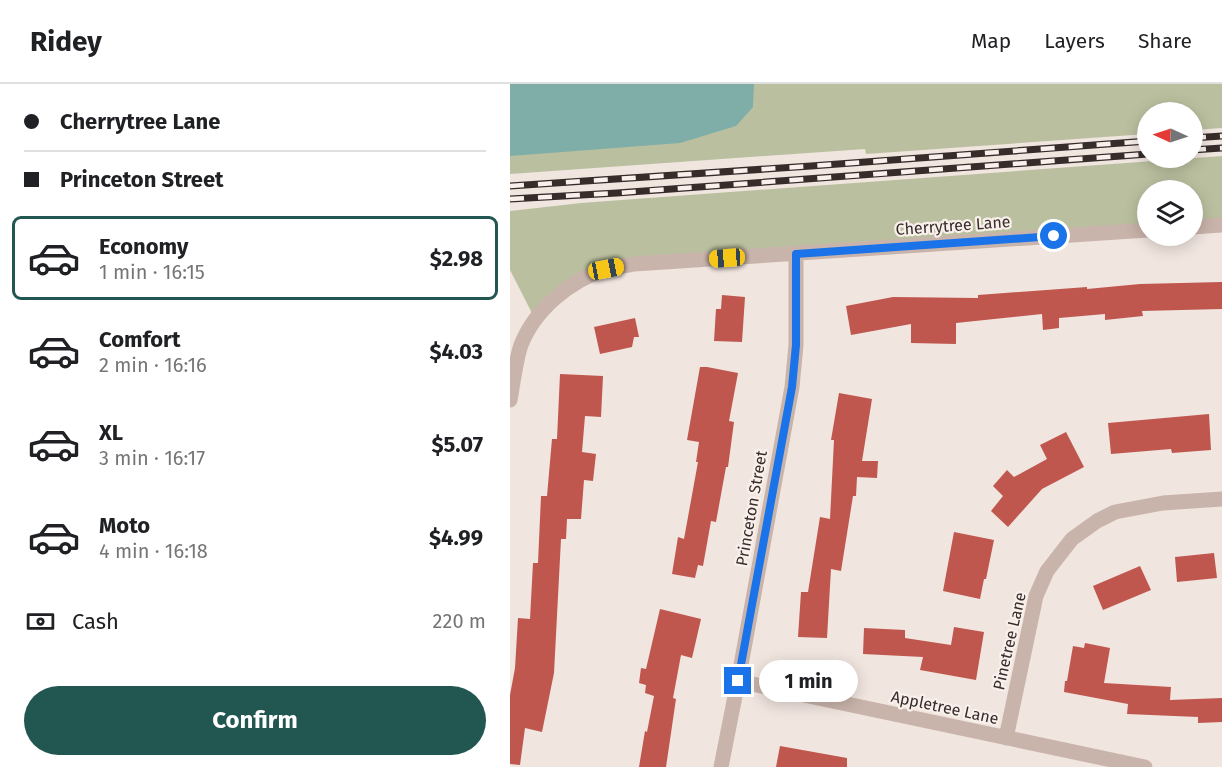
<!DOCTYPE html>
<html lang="en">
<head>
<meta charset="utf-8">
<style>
	:root { --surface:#fff; --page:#f2f2f2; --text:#202124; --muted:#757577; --line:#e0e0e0; --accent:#215651 }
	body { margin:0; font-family:"Fira Sans",sans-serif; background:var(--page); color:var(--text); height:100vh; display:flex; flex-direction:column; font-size:22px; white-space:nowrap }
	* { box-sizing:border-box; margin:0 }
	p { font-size:20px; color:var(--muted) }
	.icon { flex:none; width:33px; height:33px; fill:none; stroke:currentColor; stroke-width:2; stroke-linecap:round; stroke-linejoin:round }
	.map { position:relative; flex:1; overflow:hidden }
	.drawer { display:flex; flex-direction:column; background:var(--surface); width:510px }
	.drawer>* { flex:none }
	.guide { display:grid; align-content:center; height:132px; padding:0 24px; background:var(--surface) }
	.needle { width:39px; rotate:273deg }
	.fabs { position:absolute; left:627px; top:18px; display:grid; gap:12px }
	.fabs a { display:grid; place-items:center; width:66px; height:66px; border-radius:50%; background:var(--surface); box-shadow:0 3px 15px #0003; font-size:30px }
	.end { position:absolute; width:27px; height:27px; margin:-14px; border:8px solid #1a73e8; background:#fff; box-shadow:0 0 0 3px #fff }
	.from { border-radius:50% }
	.bubble { position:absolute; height:42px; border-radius:21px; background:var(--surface); box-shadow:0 3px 15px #0003; font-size:20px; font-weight:700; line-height:42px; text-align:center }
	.car { position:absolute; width:18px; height:36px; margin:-18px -9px; border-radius:8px; box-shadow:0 0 4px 2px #0007; background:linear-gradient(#f5c518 24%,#345 0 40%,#f5c518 0 76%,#345 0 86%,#f5c518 0) }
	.guide b { display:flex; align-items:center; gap:21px; height:57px; font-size:22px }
	.guide b+b { border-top:2px solid var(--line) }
	.guide i { width:15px; height:15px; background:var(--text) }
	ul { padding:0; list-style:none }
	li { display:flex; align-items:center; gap:18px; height:84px; margin:0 12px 9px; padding:0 12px; border:3px solid transparent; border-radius:9px }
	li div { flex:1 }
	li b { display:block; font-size:22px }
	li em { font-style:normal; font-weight:700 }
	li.on { border-color:var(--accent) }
	li>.icon { width:54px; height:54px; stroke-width:1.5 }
	.pay { display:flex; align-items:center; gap:15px; height:66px; padding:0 24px; font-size:22px }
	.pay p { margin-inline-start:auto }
	.button { display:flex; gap:12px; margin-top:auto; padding:12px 24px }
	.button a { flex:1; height:69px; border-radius:36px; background:var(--accent); color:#fff; font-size:24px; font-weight:700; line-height:69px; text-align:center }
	header { display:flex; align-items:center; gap:36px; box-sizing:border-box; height:84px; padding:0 30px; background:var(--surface); border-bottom:2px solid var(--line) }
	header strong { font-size:28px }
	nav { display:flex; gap:33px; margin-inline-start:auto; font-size:21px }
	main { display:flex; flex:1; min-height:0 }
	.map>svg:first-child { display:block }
	.green { fill:#bac09f }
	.water { fill:#7fada7 }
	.building { fill:#bf574f }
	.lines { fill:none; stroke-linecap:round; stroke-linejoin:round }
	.street { stroke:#c9b4ab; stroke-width:15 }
	.rail-casing { stroke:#372c2a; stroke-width:7 }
	.rail { stroke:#f9f0eb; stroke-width:4.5; stroke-dasharray:14; stroke-linecap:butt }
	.route { stroke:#1a73e8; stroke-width:8 }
	.labels { text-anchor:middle; stroke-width:4.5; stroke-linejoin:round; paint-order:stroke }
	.street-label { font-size:16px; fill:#372c2a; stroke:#f9f0eb }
</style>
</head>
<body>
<header>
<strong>Ridey</strong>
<nav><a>Map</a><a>Layers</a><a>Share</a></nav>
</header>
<main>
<section class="drawer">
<div class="guide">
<b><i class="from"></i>Cherrytree Lane</b>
<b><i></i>Princeton Street</b>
</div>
<ul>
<li class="on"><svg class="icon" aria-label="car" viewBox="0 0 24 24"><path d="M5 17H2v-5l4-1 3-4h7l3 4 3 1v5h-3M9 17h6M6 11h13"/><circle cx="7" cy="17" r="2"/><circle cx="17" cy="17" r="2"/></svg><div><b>Economy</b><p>1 min · 16:15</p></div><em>$2.98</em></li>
<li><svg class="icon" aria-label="car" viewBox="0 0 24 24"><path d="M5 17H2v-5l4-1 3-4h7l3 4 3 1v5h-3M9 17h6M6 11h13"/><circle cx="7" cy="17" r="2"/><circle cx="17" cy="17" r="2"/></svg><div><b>Comfort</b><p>2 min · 16:16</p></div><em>$4.03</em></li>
<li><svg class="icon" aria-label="car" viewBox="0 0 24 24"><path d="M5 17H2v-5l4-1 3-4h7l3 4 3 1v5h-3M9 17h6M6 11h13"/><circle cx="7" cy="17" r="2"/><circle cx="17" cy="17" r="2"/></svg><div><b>XL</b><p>3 min · 16:17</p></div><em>$5.07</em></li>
<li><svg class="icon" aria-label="car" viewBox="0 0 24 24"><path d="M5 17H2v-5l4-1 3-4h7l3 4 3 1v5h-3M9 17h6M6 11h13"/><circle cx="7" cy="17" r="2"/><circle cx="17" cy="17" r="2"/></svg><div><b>Moto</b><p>4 min · 16:18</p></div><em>$4.99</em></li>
</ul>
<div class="pay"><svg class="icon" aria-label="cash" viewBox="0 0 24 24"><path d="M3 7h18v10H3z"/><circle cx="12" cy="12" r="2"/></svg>Cash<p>220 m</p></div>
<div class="button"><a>Confirm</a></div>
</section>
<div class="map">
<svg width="712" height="683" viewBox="0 0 712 683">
	<rect width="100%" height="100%" fill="#f1e5df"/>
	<path class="green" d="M0,0H712V44L683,46L682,28H638L637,50L356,70L355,65L0,90Z
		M712,72V141L683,143L682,106H638L637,146L96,185L25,235L0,186V127L71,119Z"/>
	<path class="water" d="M0,0H244L243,23L226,42L170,59L0,72Z"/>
	<path class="building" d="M712,198V225L632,227L633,232L595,236V230L549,234V244L533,246L532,230L446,239V260L401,259V240L341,251L336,222L383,213L468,214V211L577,203V205L630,200Z
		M212,211L235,213L232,258L204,257L206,225H211Z
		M125,234L129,253H124L122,263L90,270L84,243Z
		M190,283H197L228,289L219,337L224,338L218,383H216L206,438L201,437L193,482L188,481L185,494L162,490L168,453L174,455L188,378H186L189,358L177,356Z
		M50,290L93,292L91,333L75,332L72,368L86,370L83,397L74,396L71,435H57L56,455H51L44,589L32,648L15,644L10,681L0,680V611L5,584L8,534L20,535L23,479H28L31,412H37L42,355H47Z
		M329,309L362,315L352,377H368L367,394L347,393L346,412H343L331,487L321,485L317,554L288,553L291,508H298L310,433L320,435L324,356H321Z
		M699,330L701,366L662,369L661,365L601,370L598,339Z
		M556,348L574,383L532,405L498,443L481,427L493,412L483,402L497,386L504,393L537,375L530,361Z
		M444,448L484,456L476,495H474L470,515L433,507Z
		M704,469L707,494L667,498L665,473Z
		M630,482L641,506L593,526L583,502Z
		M150,525L191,535L182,574L171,571L163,614L166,615L156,683H129L135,647L137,648L144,612L135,609L136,601L129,599L131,584L136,585Z
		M444,543L474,548L466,596L410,586L413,573L353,570L354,544L395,546V554L441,561Z
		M575,559L600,564L594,599L661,603L660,616L712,614V638L688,639V633L617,630L618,620L554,608L555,597H557L563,562L574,564Z
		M270,662L337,674V683H266Z"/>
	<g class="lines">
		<path class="street" d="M682,143L712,141
			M0,316C3,300 6,275 11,261C25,225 61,196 96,185C105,183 115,182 124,180L638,146
			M228,597L635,683
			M496,654L526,512L537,487L562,455L587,437L605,428L653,419L712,415
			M211,683L228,597L282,303L286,261V170"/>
		<defs>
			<path id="rail" d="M682,54L712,52
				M682,66L712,64
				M0,102L301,82L638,57
				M0,115L107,109L638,70"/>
		</defs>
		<use href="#rail" class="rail-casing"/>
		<use href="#rail" class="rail"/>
	</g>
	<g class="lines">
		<path class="route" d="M228,597L282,303L286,261V170L544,152"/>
	</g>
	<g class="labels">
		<g class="street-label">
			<text transform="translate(443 141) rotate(-4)" y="6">Cherrytree Lane</text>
			<text transform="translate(241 424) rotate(-80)" y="6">Princeton Street</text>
			<text transform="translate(499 557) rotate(-77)" y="6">Pinetree Lane</text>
			<text transform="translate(435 623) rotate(12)" y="6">Appletree Lane</text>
		</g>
	</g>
</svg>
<div class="fabs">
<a><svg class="needle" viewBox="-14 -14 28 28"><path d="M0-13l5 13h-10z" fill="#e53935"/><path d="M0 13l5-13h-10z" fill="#757577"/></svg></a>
<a><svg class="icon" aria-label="layers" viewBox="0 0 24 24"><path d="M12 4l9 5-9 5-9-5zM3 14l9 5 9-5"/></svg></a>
</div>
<i class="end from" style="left:544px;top:152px"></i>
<i class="end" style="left:228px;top:597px"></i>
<div class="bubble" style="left:249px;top:576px;width:99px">1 min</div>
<i class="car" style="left:217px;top:174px;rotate:266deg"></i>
<i class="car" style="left:96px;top:185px;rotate:79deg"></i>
</div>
</main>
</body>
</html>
